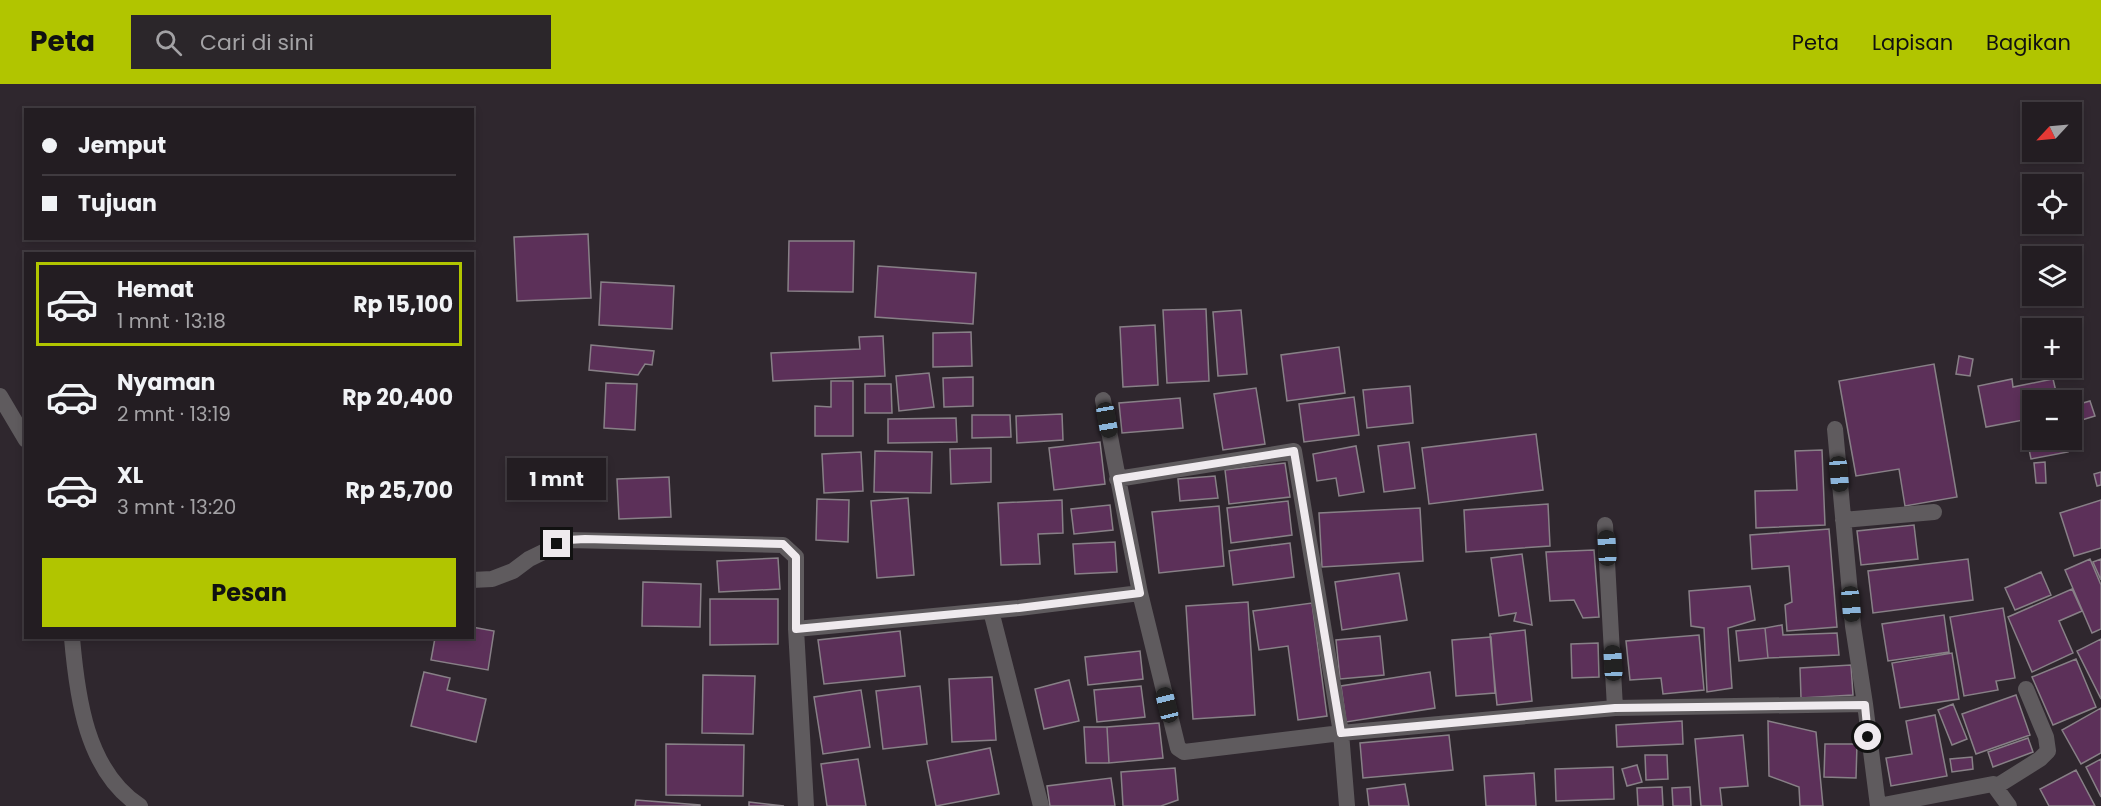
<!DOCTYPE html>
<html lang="id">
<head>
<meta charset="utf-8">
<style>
	:root { --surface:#231d22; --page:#2b262a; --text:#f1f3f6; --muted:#a3a2a5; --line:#403b40; --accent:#b1c500 }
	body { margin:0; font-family:Poppins,sans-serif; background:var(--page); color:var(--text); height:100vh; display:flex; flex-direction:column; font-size:22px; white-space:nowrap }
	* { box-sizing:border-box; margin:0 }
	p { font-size:20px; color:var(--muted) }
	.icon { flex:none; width:33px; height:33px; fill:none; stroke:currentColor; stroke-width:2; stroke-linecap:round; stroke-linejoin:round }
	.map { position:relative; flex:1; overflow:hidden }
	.details { position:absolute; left:24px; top:168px; width:450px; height:387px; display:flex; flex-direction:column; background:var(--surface); border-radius:0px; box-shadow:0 3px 9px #0003,0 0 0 2px var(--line) }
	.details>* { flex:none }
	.banner { position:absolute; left:24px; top:24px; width:450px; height:132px; border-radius:0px; box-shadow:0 3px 9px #0003,0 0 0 2px var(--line); display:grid; align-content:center; height:132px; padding:0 18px; background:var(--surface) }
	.needle { width:39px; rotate:244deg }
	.buttons { position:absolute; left:2022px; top:18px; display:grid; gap:12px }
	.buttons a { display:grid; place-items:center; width:60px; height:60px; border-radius:0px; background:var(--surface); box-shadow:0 3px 9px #0003,0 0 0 2px var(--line); font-size:30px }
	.end { position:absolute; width:27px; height:27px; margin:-14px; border:8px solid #efeaee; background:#111; box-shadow:0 0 0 3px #111 }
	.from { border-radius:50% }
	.bubble { position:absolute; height:42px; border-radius:0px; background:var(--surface); box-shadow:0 3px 9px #0003,0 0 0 2px var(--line); font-size:20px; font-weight:700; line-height:42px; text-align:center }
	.car { position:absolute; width:18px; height:36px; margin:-18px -9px; border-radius:8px; box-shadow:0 0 4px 2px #0007; background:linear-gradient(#222 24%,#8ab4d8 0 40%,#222 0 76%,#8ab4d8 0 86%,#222 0) }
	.banner b { display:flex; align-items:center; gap:21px; height:57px; font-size:22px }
	.banner b+b { border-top:2px solid var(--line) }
	.banner i { width:15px; height:15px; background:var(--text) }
	ul { padding:10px 0 0; list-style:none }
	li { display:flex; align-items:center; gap:18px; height:84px; margin:0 12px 9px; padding:0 6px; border:3px solid transparent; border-radius:0px }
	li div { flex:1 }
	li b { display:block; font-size:22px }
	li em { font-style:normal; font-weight:700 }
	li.selected { border-color:var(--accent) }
	li>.icon { width:54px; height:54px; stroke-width:1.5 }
	.primary-button { display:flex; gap:12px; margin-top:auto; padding:12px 18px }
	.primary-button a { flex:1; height:69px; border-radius:0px; background:var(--accent); color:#111; font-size:24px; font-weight:700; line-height:69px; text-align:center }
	header { display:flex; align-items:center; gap:36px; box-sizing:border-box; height:84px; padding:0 30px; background:var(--accent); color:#111 }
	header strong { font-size:28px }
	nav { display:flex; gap:33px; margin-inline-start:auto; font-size:21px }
	.search { width:420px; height:54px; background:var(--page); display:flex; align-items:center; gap:15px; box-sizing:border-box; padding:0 21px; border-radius:0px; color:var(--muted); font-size:22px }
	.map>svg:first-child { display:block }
	.building { fill:#5c3059; stroke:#888087; stroke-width:1.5 }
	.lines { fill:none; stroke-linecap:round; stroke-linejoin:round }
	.minor { stroke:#5f5b5e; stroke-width:16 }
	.route { stroke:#efeaee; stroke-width:8 }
</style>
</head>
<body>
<header>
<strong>Peta</strong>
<div class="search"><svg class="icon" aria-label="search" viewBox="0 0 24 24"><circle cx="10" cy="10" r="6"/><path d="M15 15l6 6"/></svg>Cari di sini</div>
<nav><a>Peta</a><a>Lapisan</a><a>Bagikan</a></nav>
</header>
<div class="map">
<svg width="2101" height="722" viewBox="0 0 2101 722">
	<rect width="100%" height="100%" fill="#2f272e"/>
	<path class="building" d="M588,150L591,214L517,217L514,153Z
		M789,157H854L853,208L788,207Z
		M878,182L976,189L973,240L875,233Z
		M601,198L674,202L672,245L599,241Z
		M1206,225L1209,297L1167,299L1163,226Z
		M1241,226L1247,290L1218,292L1213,228Z
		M1155,241L1158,301L1123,303L1120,243Z
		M971,248L972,282L933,283V249Z
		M883,252L885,292L773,297L771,269L860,265L859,253Z
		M591,261L654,267L652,281L645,280L638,291L589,286Z
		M1339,263L1345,309L1287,317L1281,271Z
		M1959,272L1973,275L1970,292L1956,290Z
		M1934,280L1957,413L1905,422L1899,385L1856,392L1839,297Z
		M929,289L934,323L899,327L896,292Z
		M973,293V322L944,323L943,294Z
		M2012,295L2013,303L2053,295L2058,316H2032V356H2066L2068,368L2031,375L2023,336L1986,343L1978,302Z
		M831,297H853V352H815V322L831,323Z
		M606,299L637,300L635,346L604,344Z
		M865,300H891L892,329H865Z
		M1410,302L1413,339L1367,344L1363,306Z
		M1256,304L1265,360L1223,366L1214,310Z
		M1354,313L1359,351L1304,358L1299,320Z
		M1180,314L1183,344L1122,349L1119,319Z
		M2090,317L2095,332L2072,339V322Z
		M1062,330L1063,356L1017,359L1016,332Z
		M972,331H1010L1011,353L972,354Z
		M956,334L957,358L888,359V335Z
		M1536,350L1543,406L1429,420L1422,364Z
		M1100,358L1105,400L1054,406L1049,364Z
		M1409,358L1415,404L1384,408L1378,362Z
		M1356,362L1364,408L1339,412L1336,394L1317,397L1313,370Z
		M991,364V398L951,400L950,365Z
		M1822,366L1825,441L1756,444L1755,407L1797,406L1795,367Z
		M875,367L932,368L931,409L874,408Z
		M861,368L863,407L824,409L822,370Z
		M2045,378L2046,399H2036L2034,379Z
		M1285,379L1290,413L1229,420L1225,386Z
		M2101,388V401L2097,402L2094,390Z
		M1215,392L1218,414L1180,417L1178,395Z
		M669,393L671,433L619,435L617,395Z
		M908,414L914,491L877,494L871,417Z
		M817,415L849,416L848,458L816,456Z
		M1062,416L1063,449L1038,450L1040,480L1001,481L998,419Z
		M2101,416V464L2074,472L2060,429Z
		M1288,417L1292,451L1231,459L1227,424Z
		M1548,420L1550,462L1466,468L1464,426Z
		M1110,421L1113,446L1074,450L1071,425Z
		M1219,422L1224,482L1159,489L1152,428Z
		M1420,424L1423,477L1322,483L1319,429Z
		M1914,441L1918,475L1861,481L1857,447Z
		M1829,445L1837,543L1787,547L1785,521L1792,518L1789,482L1752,485L1750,451Z
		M1115,458L1117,488L1075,490L1073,460Z
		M1290,459L1294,493L1233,501L1229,467Z
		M1594,466L1599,533L1583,534L1574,516L1550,517L1546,468Z
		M1522,470L1532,541L1514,537L1516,529L1499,532L1491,474Z
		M778,474L780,505L719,508L717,477Z
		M1968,475L1973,516L1873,529L1868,487Z
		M2090,475L2101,501V545L2092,549L2065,486Z
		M2101,475V496L2093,478Z
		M2041,488L2051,511L2015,526L2005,504Z
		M1399,489L1407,536L1342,546L1335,498Z
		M643,498L701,500L700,543L642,542Z
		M1750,502L1755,536L1728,544L1732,604L1707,608L1704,544L1691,542L1689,507Z
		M2072,505L2082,527L2059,537L2073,569L2032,588L2008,533Z
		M710,515H778V560L710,561Z
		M1248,518L1255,631L1193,635L1186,522Z
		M1312,519L1327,632L1298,636L1288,562L1259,566L1253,527Z
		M2003,524L2015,594L1996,597L1998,606L1964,612L1950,533Z
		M1944,531L1949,568L1888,577L1882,540Z
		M1782,541L1783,551L1837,549L1839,571L1768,574L1765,544Z
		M472,543L494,547L488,586L431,576L435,554H472Z
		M1765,544L1768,574L1739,577L1736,547Z
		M1525,546L1532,617L1497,621L1490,550Z
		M900,547L905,592L824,600L818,556Z
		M1699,551L1704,606L1663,610L1661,594L1630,596L1626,557Z
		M1380,552L1384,591L1340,595L1336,556Z
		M1491,553L1495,609L1456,612L1452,556Z
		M2101,555V615L2077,567Z
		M1598,559L1599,593L1572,594L1571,560Z
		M1140,567L1143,595L1088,601L1085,573Z
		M1952,569L1959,615L1900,624L1892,579Z
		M2076,575L2096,623L2053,641L2032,593Z
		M1851,581L1853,611L1801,614L1800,584Z
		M424,588L450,594L447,606L486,615L476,658L411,642Z
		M1430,588L1435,624L1346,638L1341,602Z
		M703,591L755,592L753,650L702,649Z
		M992,593L996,656L952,658L949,595Z
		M1069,596L1079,637L1044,645L1035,605Z
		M920,602L927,660L883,665L876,607Z
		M1141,602L1145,633L1097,638L1094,606Z
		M861,606L870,663L823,670L814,613Z
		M2016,611L2030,651L1976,670L1962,630Z
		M1953,620L1967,655L1952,661L1938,626Z
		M2101,624V669L2081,680L2062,646Z
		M1935,631L1947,692L1891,702L1886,674L1912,670L1906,637Z
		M1682,637L1683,660L1617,663L1616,641Z
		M1768,637L1816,648L1823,722H1800L1799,703L1769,692Z
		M1159,639L1163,674L1109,679L1107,643Z
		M1084,643H1107L1109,679H1086Z
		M1449,651L1453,686L1363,694L1360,659Z
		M1743,651L1748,702L1720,704L1722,722H1701L1695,655Z
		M2028,654L2033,668L1993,683L1988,668Z
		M666,660L744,661L743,712L666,711Z
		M1825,660H1857L1856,694L1824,693Z
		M990,664L999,710L936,722L927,677Z
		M1645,671H1667L1668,695L1646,696Z
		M1972,673L1973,685L1952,688L1950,675Z
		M858,675L866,722H827L821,680Z
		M2101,675V713L2086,683Z
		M1637,681L1642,698L1627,702L1622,685Z
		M1613,683L1614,715L1556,717L1555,685Z
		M1175,684L1178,716L1161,722H1123L1121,688Z
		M2076,686L2095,722H2049L2040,705Z
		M1534,689L1536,722H1486L1484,692Z
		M1111,694L1115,722H1050L1047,702Z
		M1405,700L1409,722H1369L1367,705Z
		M1662,703L1663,722H1638L1637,704Z
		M1690,703L1691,722H1673L1672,704Z
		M636,716L700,721V722H635Z
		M749,718L784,722H749Z"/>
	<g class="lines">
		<path class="minor" d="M0,312L26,356
			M1103,316L1140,509
			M1835,345L1853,542L1865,620
			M1117,395L1294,367L1341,649L1347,722
			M1843,436L1934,428
			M1605,441L1615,624
			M472,496L492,495L513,487L529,475L568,456L783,461L796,473V545
			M991,527L1041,722
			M72,554C77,612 86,687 140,722
			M1997,702L2040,675L2048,667L2046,653L2026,605
			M806,722L796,545L1019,524L1140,509L1178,664L1184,668L1341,649L1615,624L1865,620L1878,722L1993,700L2009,722"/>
	</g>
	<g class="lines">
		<path class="route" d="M557,460L568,456L585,455L783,460L796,473V545L1019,524L1140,509L1117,395L1294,367L1341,649L1615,624L1865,621L1868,653"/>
	</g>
</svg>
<div class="buttons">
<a><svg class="needle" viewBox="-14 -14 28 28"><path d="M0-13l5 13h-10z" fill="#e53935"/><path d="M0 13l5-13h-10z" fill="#a3a2a5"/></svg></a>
<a><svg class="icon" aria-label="locate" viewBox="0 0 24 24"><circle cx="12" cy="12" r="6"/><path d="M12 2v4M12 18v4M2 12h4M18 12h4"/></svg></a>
<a><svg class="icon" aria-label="layers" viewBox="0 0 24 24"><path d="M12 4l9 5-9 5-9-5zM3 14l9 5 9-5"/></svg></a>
<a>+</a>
<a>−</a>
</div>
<i class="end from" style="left:1868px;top:653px"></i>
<i class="end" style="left:557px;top:460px"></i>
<div class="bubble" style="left:507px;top:374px;width:99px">1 mnt</div>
<i class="car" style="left:1107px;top:336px;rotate:170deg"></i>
<i class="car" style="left:1839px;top:390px;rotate:175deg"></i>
<i class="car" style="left:1607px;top:464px;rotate:357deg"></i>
<i class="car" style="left:1851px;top:520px;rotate:175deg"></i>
<i class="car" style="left:1613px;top:579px;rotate:357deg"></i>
<i class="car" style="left:1167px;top:621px;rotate:346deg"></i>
<div class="banner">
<b><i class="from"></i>Jemput</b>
<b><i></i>Tujuan</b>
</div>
<section class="details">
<ul>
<li class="selected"><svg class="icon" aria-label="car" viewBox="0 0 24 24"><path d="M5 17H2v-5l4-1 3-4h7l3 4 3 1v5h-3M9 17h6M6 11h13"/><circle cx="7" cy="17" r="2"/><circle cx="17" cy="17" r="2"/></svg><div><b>Hemat</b><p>1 mnt · 13:18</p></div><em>Rp 15,100</em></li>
<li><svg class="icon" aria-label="car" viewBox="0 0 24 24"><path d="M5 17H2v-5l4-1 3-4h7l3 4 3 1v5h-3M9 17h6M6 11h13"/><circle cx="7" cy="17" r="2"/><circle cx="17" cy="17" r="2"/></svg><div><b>Nyaman</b><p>2 mnt · 13:19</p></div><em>Rp 20,400</em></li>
<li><svg class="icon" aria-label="car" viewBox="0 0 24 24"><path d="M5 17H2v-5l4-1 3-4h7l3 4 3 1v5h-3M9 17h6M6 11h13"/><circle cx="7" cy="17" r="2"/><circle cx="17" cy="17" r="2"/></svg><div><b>XL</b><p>3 mnt · 13:20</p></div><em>Rp 25,700</em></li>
</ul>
<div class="primary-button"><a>Pesan</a></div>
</section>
</div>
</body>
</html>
